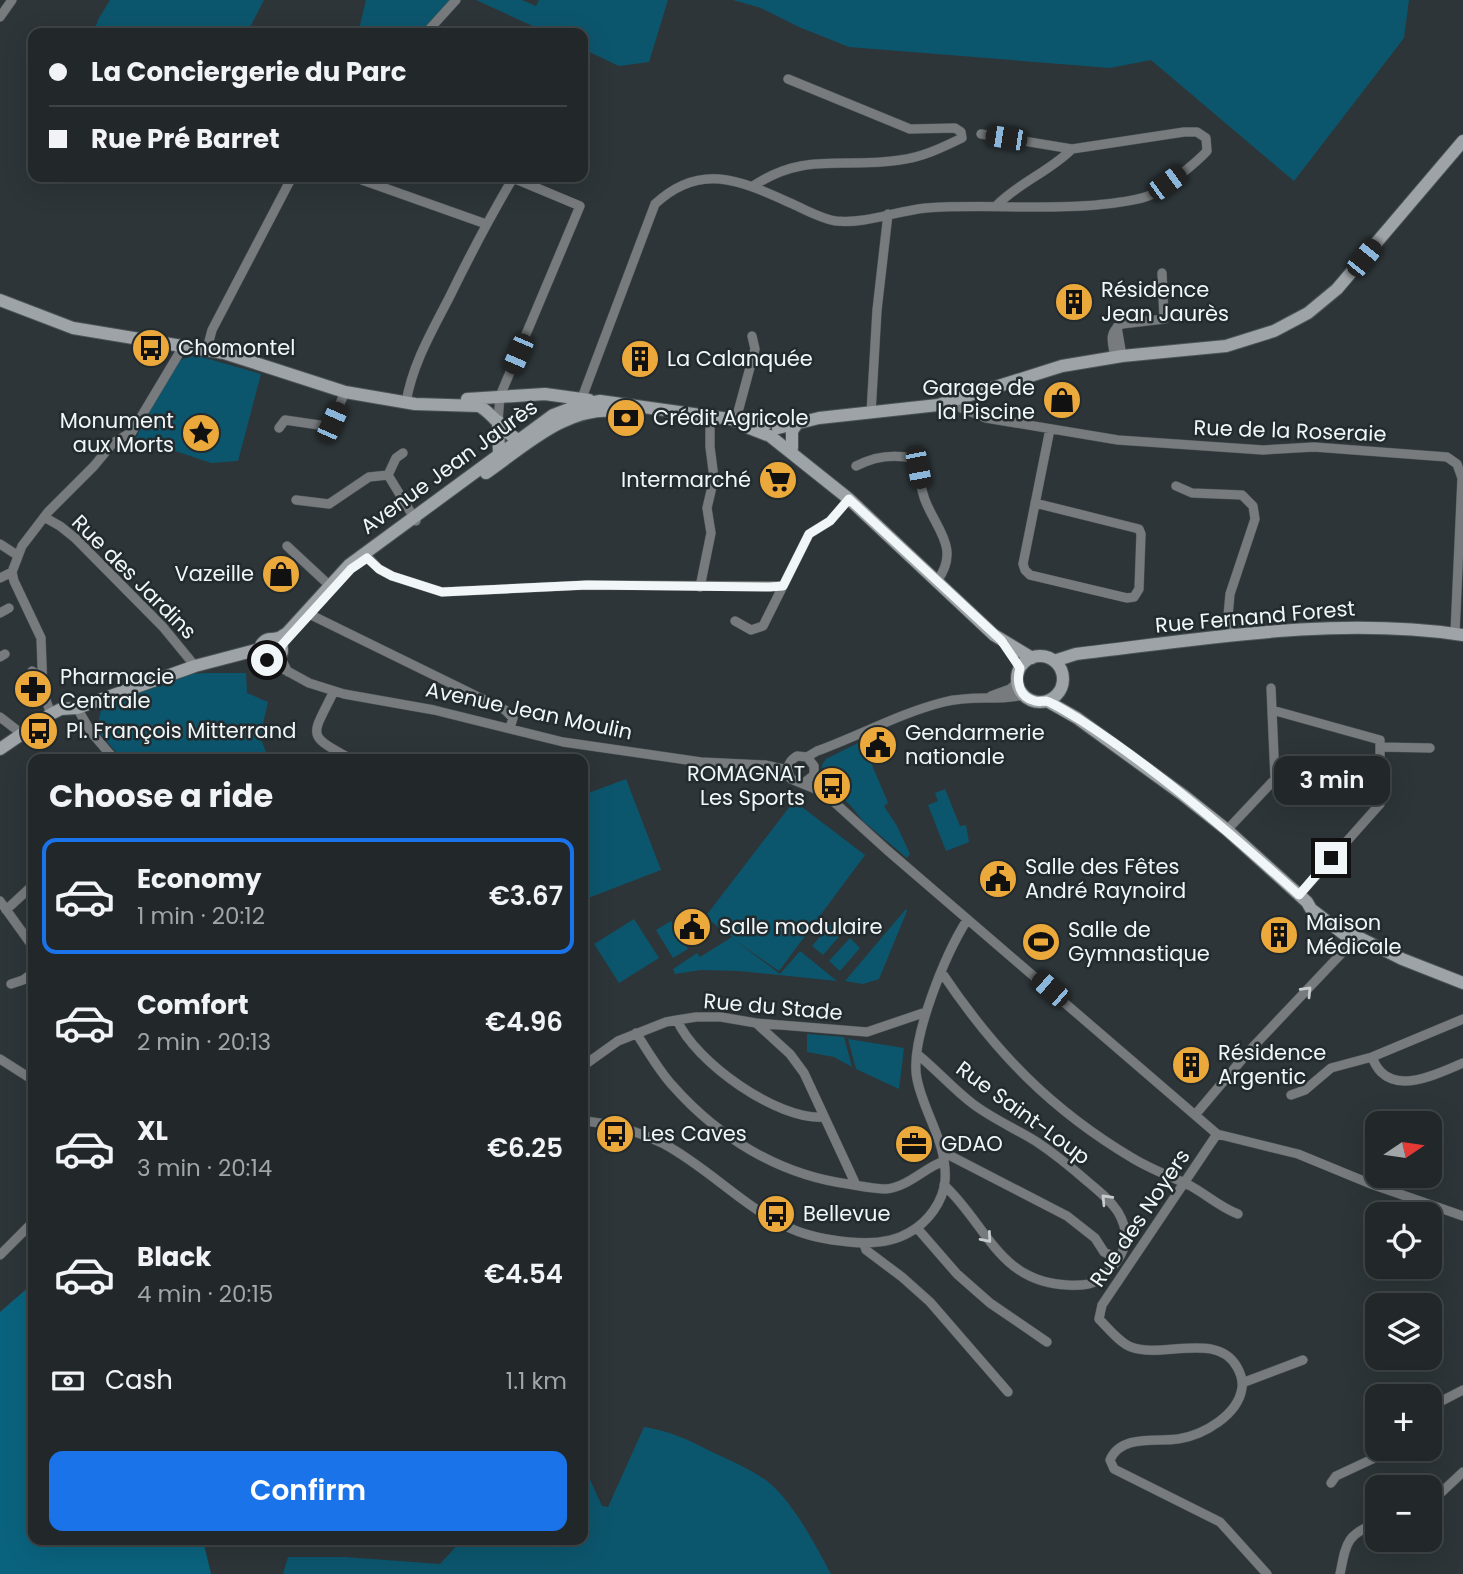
<!DOCTYPE html>
<html lang="en">
<head>
<meta charset="utf-8">
<style>
	:root { --surface:#22282a; --page:#2a3032; --text:#f1f3f6; --muted:#a2a6a8; --line:#3f4447; --accent:#1a73e8 }
	body { margin:0; font-family:Poppins,sans-serif; background:var(--page); color:var(--text); height:100vh; display:flex; flex-direction:column; font-size:26px; white-space:nowrap }
	* { box-sizing:border-box; margin:0 }
	p { font-size:23px; color:var(--muted) }
	.icon { flex:none; width:38px; height:38px; fill:none; stroke:currentColor; stroke-width:2; stroke-linecap:round; stroke-linejoin:round }
	.map { position:relative; flex:1; overflow:hidden }
	.drawer { position:absolute; left:28px; top:754px; width:560px; height:791px; display:flex; flex-direction:column; background:var(--surface); border-radius:14px; box-shadow:0 7px 28px #0002,0 0 0 2px var(--line) }
	.drawer>* { flex:none }
	.guide { position:absolute; left:28px; top:28px; width:560px; height:154px; border-radius:14px; box-shadow:0 7px 28px #0002,0 0 0 2px var(--line); display:grid; align-content:center; height:154px; padding:0 21px; background:var(--surface) }
	.needle { width:46px; rotate:77deg }
	.controls { position:absolute; left:1365px; top:1111px; display:grid; gap:14px }
	.controls a { display:grid; place-items:center; width:77px; height:77px; border-radius:14px; background:var(--surface); box-shadow:0 7px 28px #0002,0 0 0 2px var(--line); font-size:35px }
	.end { position:absolute; width:32px; height:32px; margin:-16px; border:9px solid #f1f6f8; background:#111; box-shadow:0 0 0 4px #111 }
	.from { border-radius:50% }
	.bubble { position:absolute; height:49px; border-radius:14px; background:var(--surface); box-shadow:0 7px 28px #0002,0 0 0 2px var(--line); font-size:23px; font-weight:600; line-height:49px; text-align:center }
	.car { position:absolute; width:21px; height:42px; margin:-21px -10px; border-radius:9px; box-shadow:0 0 5px 2px #0007; background:linear-gradient(#222 24%,#8ab4d8 0 40%,#222 0 76%,#8ab4d8 0 86%,#222 0) }
	.guide b { display:flex; align-items:center; gap:24px; height:66px; font-size:26px }
	.guide b+b { border-top:2px solid var(--line) }
	.guide i { width:18px; height:18px; background:var(--text) }
	ul { padding:0; list-style:none }
	li { display:flex; align-items:center; gap:21px; height:116px; margin:0 14px 10px; padding:0 7px; border:4px solid transparent; border-radius:14px }
	li div { flex:1 }
	li b { display:block; font-size:26px }
	li em { font-style:normal; font-weight:600 }
	li.active { border-color:var(--accent) }
	li>.icon { width:63px; height:63px; stroke-width:1.5 }
	h2 { padding:0 21px; font-size:32px; line-height:84px }
	.pay { display:flex; align-items:center; gap:18px; height:77px; padding:0 21px; font-size:26px }
	.pay p { margin-inline-start:auto }
	.cta { display:flex; gap:14px; margin-top:auto; padding:14px 21px }
	.cta a { flex:1; height:80px; border-radius:14px; background:var(--accent); color:#fff; font-size:28px; font-weight:600; line-height:80px; text-align:center }
	.map>svg:first-child { display:block }
	.green { fill:#0c566d }
	.forest { fill:#0a637e }
	.lines { fill:none; stroke-linecap:round; stroke-linejoin:round }
	.street-casing { stroke:#4c5457; stroke-width:10 }
	.secondary-casing { stroke:#4c5457; stroke-width:14 }
	.street { stroke:#777b7d; stroke-width:9 }
	.secondary { stroke:#9da3a6; stroke-width:12 }
	.oneway { stroke:#c6cbcd }
	.route { stroke:#f1f6f8; stroke-width:9 }
	.labels { text-anchor:middle; stroke-width:5; stroke-linejoin:round; paint-order:stroke }
	.poi-label { font-size:21px; fill:#f1f6f8; stroke:#232b2e; text-anchor:start }
	.street-label { font-size:21px; fill:#f1f6f8; stroke:#232b2e }
</style>
</head>
<body>
<div class="map">
<svg width="1463" height="1574" viewBox="0 0 1463 1574">
	<rect width="100%" height="100%" fill="#2d3538"/>
	<path class="green" d="M110,0H264L247,33H93L99,18Z
		M366,0H459L430,33H358Z
		M476,0H522L536,6L539,0H668L649,62L619,66L583,49V33H548Z
		M733,0H1409L1404,38L1294,181L1151,60L1110,68L849,47L799,27L761,8Z
		M195,355L261,374L238,461L211,463L136,438L151,405L180,360Z
		M203,673H246L247,693L268,702L260,737L269,759H122L97,730L102,705L182,675Z
		M862,741L888,803L884,806L897,826L910,854L907,858L863,821L851,806L823,779L822,765L826,759Z
		M626,779L661,870L583,900V795Z
		M945,789L960,826L966,825L969,842L946,851L928,805L938,801L935,793Z
		M794,801L865,855L779,971L733,939L780,974L800,951L837,981L739,971L701,970L675,974L673,969L697,953L700,957L732,937L705,917Z
		M906,909L907,911L879,979L863,984L845,981Z
		M634,919L659,958L619,983L594,944Z
		M671,921L688,949L673,958L656,930Z
		M832,923L843,932L823,955L812,946Z
		M850,938L860,948L840,971L829,961Z
		M807,1034L844,1037L852,1067L834,1057L807,1052Z
		M848,1039L904,1048L899,1089L856,1069Z
		M644,1427C667,1430 689,1440 710,1451C729,1460 749,1468 767,1481C792,1500 816,1546 831,1574H283L288,1557H345L440,1564L462,1540H583V1464L602,1506L608,1507Z"/>
	<path class="forest" d="M31,1285L33,1286V1540H203L211,1574H0V1312Z"/>
	<g class="lines">
		<defs>
			<path id="street" d="M0,17L12,0
				M426,33L456,0
				M981,134L1072,149
				M362,180L486,224
				M753,186C806,151 844,169 900,160C923,157 941,148 962,138L961,132L955,128L910,129L788,79
				M1117,327L1122,356
				M207,349L212,330L292,177
				M1115,358C1113,343 1107,333 1122,324L1164,319L1162,273
				M958,400L961,408L986,418L1118,440L1263,450L1314,447L1447,457L1457,464L1462,478L1455,633
				M406,403C412,365 432,331 449,298C469,257 490,217 513,178L580,206L500,396L498,421
				M580,403L655,204C703,159 745,183 797,206C809,212 823,219 836,221C866,224 896,211 926,208C982,204 1039,210 1096,205C1113,203 1132,202 1148,196C1162,191 1197,162 1207,151L1206,138L1197,132H1184L1072,149C1049,172 1018,183 996,206
				M871,413L877,310L888,214
				M735,423L755,349L752,336
				M279,428L285,420L326,426L332,422L345,392
				M856,466C873,457 893,454 912,458C919,471 920,486 925,500C936,529 961,549 937,581
				M388,475L396,458L403,453
				M1176,486L1192,493L1242,495L1253,506L1255,519L1230,594L1228,616L1232,634
				M296,500L329,504L369,477L388,475L416,521
				M1035,503L1139,529L1141,534L1139,589L1134,597L1127,598L1030,575L1025,570L1023,564L1050,429
				M44,517L60,526L75,538L163,627L195,666
				M0,544L17,555
				M287,546L329,585
				M364,553L379,569L392,576L442,592L587,585L783,586
				M12,572L14,581L41,638L43,692L51,714
				M0,578L12,572L22,546L48,512L94,466L113,443L132,432L184,345
				M700,587L711,533L707,508L714,478L710,447V417
				M0,613L9,608
				M307,613L505,710L513,718L510,728
				M735,621L751,630L763,626L809,534L830,521L849,499
				M0,657L5,654
				M280,657L288,672
				M269,661L309,683L344,694L434,710L563,742L701,762L765,765L788,770
				M32,671L42,678
				M334,691C311,738 305,734 353,760
				M991,696L1010,689L1018,682
				M77,708L91,732L115,760
				M1272,710L1380,740V804L1299,895
				M0,717L22,734
				M1380,747L1430,748
				M807,757L817,751C859,736 900,713 944,702C972,695 997,701 1024,695
				M814,775L823,792L887,850L1217,1134L1298,1154L1371,1184L1463,1216
				M804,783L814,775V766L807,757L797,756C788,761 785,770 791,779L823,792
				M1227,830L1275,779L1271,688
				M0,901L33,947
				M6,910L33,885
				M942,973C995,1052 1051,1110 1134,1159C1151,1169 1169,1176 1187,1184C1205,1193 1219,1207 1238,1214
				M11,984L23,980L33,973
				M677,1020C695,1062 778,1121 824,1117
				M756,1023L790,1054L804,1073L856,1185
				M636,1033C648,1051 659,1071 673,1086C719,1138 780,1175 848,1184C860,1186 874,1189 886,1189C908,1187 924,1168 944,1161
				M917,1054C937,1070 953,1089 973,1104C993,1119 1016,1129 1037,1142C1055,1154 1072,1168 1088,1182C1099,1191 1110,1200 1118,1212C1128,1229 1128,1246 1117,1261C1102,1281 1093,1287 1067,1285C999,1282 987,1225 944,1185
				M1372,1057C1374,1062 1377,1068 1381,1072C1402,1093 1441,1072 1463,1063
				M0,1059L33,1080
				M583,1066L618,1041L666,1022L677,1020L696,1017H721L756,1023L867,1032L926,1012
				M1291,1095L1305,1090L1331,1068L1372,1057L1463,1019
				M1195,1115L1250,1050L1357,937
				M583,1121C611,1123 639,1132 664,1144C709,1168 745,1209 792,1229C810,1237 829,1240 849,1242C869,1244 892,1243 910,1232C928,1222 943,1202 945,1181C948,1144 924,1114 917,1079C909,1041 946,953 967,920
				M1217,1134L1102,1305L1099,1319C1108,1328 1120,1343 1131,1347C1163,1359 1217,1331 1237,1367C1241,1374 1243,1380 1242,1388C1238,1415 1204,1435 1178,1439C1157,1442 1121,1434 1110,1460L1114,1469L1220,1522L1267,1574
				M943,1152L1067,1216L1095,1238L1104,1252L1118,1259
				M917,1228L957,1274L990,1303L1047,1342
				M864,1244L866,1250L902,1277L930,1302L1008,1392
				M0,1255L33,1222
				M1242,1383L1303,1360
				M1430,1407L1463,1390
				M1331,1483L1336,1476L1381,1455L1384,1449
				M1430,1503L1463,1472
				M1340,1574C1346,1544 1346,1534 1377,1523"/>
			<path id="secondary" d="M0,300L73,328L224,353L345,392L415,404L479,406C496,415 505,437 524,442
				M467,399L545,394L589,400
				M498,421L499,454
				M744,426L767,435
				M778,428L819,418L938,405L1062,366L1122,356L1226,346L1274,331L1308,313L1337,289L1463,141
				M770,436L849,499L994,635L1032,658
				M792,448V431L798,422
				M486,473C525,446 567,405 618,411
				M273,639L279,638L287,633L349,565L553,415L579,405L600,401L766,424
				M260 650a11 11 0 1 1 22 0a11 11 0 1 1-22 0Z
				M1017 679a23 23 0 1 1 46 0a23 23 0 1 1-46 0Z
				M1054,661L1076,654C1205,639 1333,616 1463,635
				M1047,701L1077,718L1183,795L1227,830L1307,902L1311,909L1345,935L1350,933L1402,959L1463,983
				M0,749L51,714L61,709L77,708L195,666L260,649"/>
		</defs>
		<use href="#street" class="street-casing"/>
		<use href="#secondary" class="secondary-casing"/>
		<use href="#street" class="street"/>
		<use href="#secondary" class="secondary"/>
	</g>
	<defs><path id="oneway-chevron" d="M-2-3.5L2.5 0L-2 3.5" fill="none" stroke-width="1.6" stroke-linecap="round" stroke-linejoin="round" transform="scale(1.75)"/></defs>
	<g class="oneway">
		<use href="#oneway-chevron" transform="translate(1307 991) rotate(-46)"/>
		<use href="#oneway-chevron" transform="translate(1106 1199) rotate(-134)"/>
		<use href="#oneway-chevron" transform="translate(987 1238) rotate(49)"/>
	</g>
	<g class="lines">
		<path class="route" d="M267,660H275L280,657L281,646L290,636L351,569L367,558L379,569L392,576L442,592L587,585L770,587L783,586L809,534L830,521L849,499L1001,640L1020,668C1016,682 1019,697 1035,701C1039,702 1042,701 1046,701C1052,702 1072,715 1079,719C1158,770 1229,832 1299,895L1331,858"/>
	</g>
	<defs>
		<symbol id="building-disc" viewBox="-11 -11 22 22"><circle r="9.5" fill="#eca93b" stroke="#232b2e"/><path d="M-4-6H4V6H1V3H-1V6H-4ZM-2.5-4.3h1.7v1.8h-1.7ZM.8-4.3h1.7v1.8H.8ZM-2.5-1h1.7V.8h-1.7ZM.8-1h1.7V.8H.8Z" fill="#111"/></symbol>
		<symbol id="bus-disc" viewBox="-11 -11 22 22"><circle r="9.5" fill="#eca93b" stroke="#232b2e"/><path d="M-5-6H5V4H4V6H2V4H-2V6H-4V4H-5ZM-3.5-4V0h7V-4ZM-3.5 1.2v1.5H-2V1.2ZM2 1.2v1.5H3.5V1.2Z" fill="#111"/></symbol>
		<symbol id="shop-disc" viewBox="-11 -11 22 22"><circle r="9.5" fill="#eca93b" stroke="#232b2e"/><path d="M-5-2.5h2.3a2.7 3.5 0 0 1 5.4 0H5L5.5 6h-11ZM-1.5-2.5h3a1.5 2.3 0 0 0-3 0Z" fill="#111"/></symbol>
		<symbol id="bank-disc" viewBox="-11 -11 22 22"><circle r="9.5" fill="#eca93b" stroke="#232b2e"/><path d="M-6-4H6V4H-6ZM0-2.3a2.3 2.3 0 1 0 0 4.6a2.3 2.3 0 1 0 0-4.6Z" fill="#111"/></symbol>
		<symbol id="sight-disc" viewBox="-11 -11 22 22"><circle r="9.5" fill="#eca93b" stroke="#232b2e"/><path d="M0-6L1.8-2.2L6-1.7L2.9 1.2L3.7 5.4L0 3.3L-3.7 5.4L-2.9 1.2L-6-1.7L-1.8-2.2Z" fill="#111"/></symbol>
		<symbol id="supermarket-disc" viewBox="-11 -11 22 22"><circle r="9.5" fill="#eca93b" stroke="#232b2e"/><path d="M-6-5.5h2.5l.6 2H6L4.5 2H-2.5L-4.4-4H-6ZM-1.5 3.2a1.3 1.3 0 1 0 .1 0ZM3 3.2a1.3 1.3 0 1 0 .1 0Z" fill="#111"/></symbol>
		<symbol id="pharmacy-disc" viewBox="-11 -11 22 22"><circle r="9.5" fill="#eca93b" stroke="#232b2e"/><path d="M-2-6h4v4h4v4h-4v4h-4v-4h-4v-4h4Z" fill="#111"/></symbol>
		<symbol id="civic-disc" viewBox="-11 -11 22 22"><circle r="9.5" fill="#eca93b" stroke="#232b2e"/><path d="M-.6-6.5H3V-4.5H.6V-3L4-1V1h2V6H-6V1h2V-1L-.6-3ZM-1.2 2.5V6h2.4V2.5Z" fill="#111"/></symbol>
		<symbol id="stadium-disc" viewBox="-11 -11 22 22"><circle r="9.5" fill="#eca93b" stroke="#232b2e"/><path d="M0-5a6.5 5 0 1 0 0 10a6.5 5 0 1 0 0-10ZM-3.5-1.8h7v3.6h-7Z" fill="#111"/></symbol>
		<symbol id="office-disc" viewBox="-11 -11 22 22"><circle r="9.5" fill="#eca93b" stroke="#232b2e"/><path d="M-6-3h4V-5.5h4V-3h4V5H-6ZM-1-4.5V-3h2v-1.5ZM-6 0V1H6V0Z" fill="#111"/></symbol>
	</defs>
	<g fill-rule="evenodd">
		<use href="#building-disc" x="1052" y="280" width="44" height="44"/>
		<use href="#bus-disc" x="129" y="326" width="44" height="44"/>
		<use href="#building-disc" x="618" y="337" width="44" height="44"/>
		<use href="#shop-disc" x="1040" y="378" width="44" height="44"/>
		<use href="#bank-disc" x="604" y="396" width="44" height="44"/>
		<use href="#sight-disc" x="179" y="411" width="44" height="44"/>
		<use href="#supermarket-disc" x="756" y="458" width="44" height="44"/>
		<use href="#shop-disc" x="259" y="552" width="44" height="44"/>
		<use href="#pharmacy-disc" x="11" y="667" width="44" height="44"/>
		<use href="#bus-disc" x="17" y="709" width="44" height="44"/>
		<use href="#civic-disc" x="856" y="723" width="44" height="44"/>
		<use href="#bus-disc" x="810" y="764" width="44" height="44"/>
		<use href="#civic-disc" x="976" y="857" width="44" height="44"/>
		<use href="#civic-disc" x="670" y="905" width="44" height="44"/>
		<use href="#building-disc" x="1257" y="913" width="44" height="44"/>
		<use href="#stadium-disc" x="1019" y="920" width="44" height="44"/>
		<use href="#building-disc" x="1169" y="1043" width="44" height="44"/>
		<use href="#bus-disc" x="593" y="1112" width="44" height="44"/>
		<use href="#office-disc" x="892" y="1122" width="44" height="44"/>
		<use href="#bus-disc" x="754" y="1192" width="44" height="44"/>
	</g>
	<g class="labels">
		<g class="poi-label">
			<text x="1101" y="297">Résidence<tspan x="1101" dy="24">Jean Jaurès</tspan></text>
			<text x="178" y="355">Chomontel</text>
			<text x="667" y="366">La Calanquée</text>
			<text x="1035" y="395" text-anchor="end">Garage de<tspan x="1035" dy="24">la Piscine</tspan></text>
			<text x="653" y="425">Crédit Agricole</text>
			<text x="174" y="428" text-anchor="end">Monument<tspan x="174" dy="24">aux Morts</tspan></text>
			<text x="751" y="487" text-anchor="end">Intermarché</text>
			<text x="254" y="581" text-anchor="end">Vazeille</text>
			<text x="60" y="684">Pharmacie<tspan x="60" dy="24">Centrale</tspan></text>
			<text x="66" y="738">Pl. François Mitterrand</text>
			<text x="905" y="740">Gendarmerie<tspan x="905" dy="24">nationale</tspan></text>
			<text x="805" y="781" text-anchor="end">ROMAGNAT<tspan x="805" dy="24">Les Sports</tspan></text>
			<text x="1025" y="874">Salle des Fêtes<tspan x="1025" dy="24">André Raynoird</tspan></text>
			<text x="1306" y="930">Maison<tspan x="1306" dy="24">Médicale</tspan></text>
			<text x="719" y="934">Salle modulaire</text>
			<text x="1068" y="937">Salle de<tspan x="1068" dy="24">Gymnastique</tspan></text>
			<text x="1218" y="1060">Résidence<tspan x="1218" dy="24">Argentic</tspan></text>
			<text x="642" y="1141">Les Caves</text>
			<text x="941" y="1151">GDAO</text>
			<text x="803" y="1221">Bellevue</text>
		</g>
		<g class="street-label">
			<text transform="translate(1290 431) rotate(2)" y="7">Rue de la Roseraie</text>
			<text transform="translate(449 467) rotate(-36)" y="7">Avenue Jean Jaurès</text>
			<text transform="translate(134 577) rotate(45)" y="7">Rue des Jardins</text>
			<text transform="translate(1255 617) rotate(-5)" y="7">Rue Fernand Forest</text>
			<text transform="translate(529 711) rotate(12)" y="7">Avenue Jean Moulin</text>
			<text transform="translate(773 1007) rotate(5)" y="7">Rue du Stade</text>
			<text transform="translate(1023 1113) rotate(36)" y="7">Rue Saint-Loup</text>
			<text transform="translate(1140 1218) rotate(-56)" y="7">Rue des Noyers</text>
		</g>
	</g>
</svg>
<div class="controls">
<a><svg class="needle" viewBox="-14 -14 28 28"><path d="M0-13l5 13h-10z" fill="#e53935"/><path d="M0 13l5-13h-10z" fill="#a2a6a8"/></svg></a>
<a><svg class="icon" aria-label="locate" viewBox="0 0 24 24"><circle cx="12" cy="12" r="6"/><path d="M12 2v4M12 18v4M2 12h4M18 12h4"/></svg></a>
<a><svg class="icon" aria-label="layers" viewBox="0 0 24 24"><path d="M12 4l9 5-9 5-9-5zM3 14l9 5 9-5"/></svg></a>
<a>+</a>
<a>−</a>
</div>
<i class="end from" style="left:267px;top:660px"></i>
<i class="end" style="left:1331px;top:858px"></i>
<div class="bubble" style="left:1274px;top:756px;width:116px">3 min</div>
<i class="car" style="left:1006px;top:138px;rotate:279deg"></i>
<i class="car" style="left:1167px;top:183px;rotate:54deg"></i>
<i class="car" style="left:1364px;top:258px;rotate:39deg"></i>
<i class="car" style="left:518px;top:354px;rotate:203deg"></i>
<i class="car" style="left:332px;top:422px;rotate:24deg"></i>
<i class="car" style="left:918px;top:468px;rotate:169deg"></i>
<i class="car" style="left:1050px;top:989px;rotate:311deg"></i>
<div class="guide">
<b><i class="from"></i>La Conciergerie du Parc</b>
<b><i></i>Rue Pré Barret</b>
</div>
<section class="drawer">
<h2>Choose a ride</h2>
<ul>
<li class="active"><svg class="icon" aria-label="car" viewBox="0 0 24 24"><path d="M5 17H2v-5l4-1 3-4h7l3 4 3 1v5h-3M9 17h6M6 11h13"/><circle cx="7" cy="17" r="2"/><circle cx="17" cy="17" r="2"/></svg><div><b>Economy</b><p>1 min · 20:12</p></div><em>€3.67</em></li>
<li><svg class="icon" aria-label="car" viewBox="0 0 24 24"><path d="M5 17H2v-5l4-1 3-4h7l3 4 3 1v5h-3M9 17h6M6 11h13"/><circle cx="7" cy="17" r="2"/><circle cx="17" cy="17" r="2"/></svg><div><b>Comfort</b><p>2 min · 20:13</p></div><em>€4.96</em></li>
<li><svg class="icon" aria-label="car" viewBox="0 0 24 24"><path d="M5 17H2v-5l4-1 3-4h7l3 4 3 1v5h-3M9 17h6M6 11h13"/><circle cx="7" cy="17" r="2"/><circle cx="17" cy="17" r="2"/></svg><div><b>XL</b><p>3 min · 20:14</p></div><em>€6.25</em></li>
<li><svg class="icon" aria-label="car" viewBox="0 0 24 24"><path d="M5 17H2v-5l4-1 3-4h7l3 4 3 1v5h-3M9 17h6M6 11h13"/><circle cx="7" cy="17" r="2"/><circle cx="17" cy="17" r="2"/></svg><div><b>Black</b><p>4 min · 20:15</p></div><em>€4.54</em></li>
</ul>
<div class="pay"><svg class="icon" aria-label="cash" viewBox="0 0 24 24"><path d="M3 7h18v10H3z"/><circle cx="12" cy="12" r="2"/></svg>Cash<p>1.1 km</p></div>
<div class="cta"><a>Confirm</a></div>
</section>
</div>
</body>
</html>
